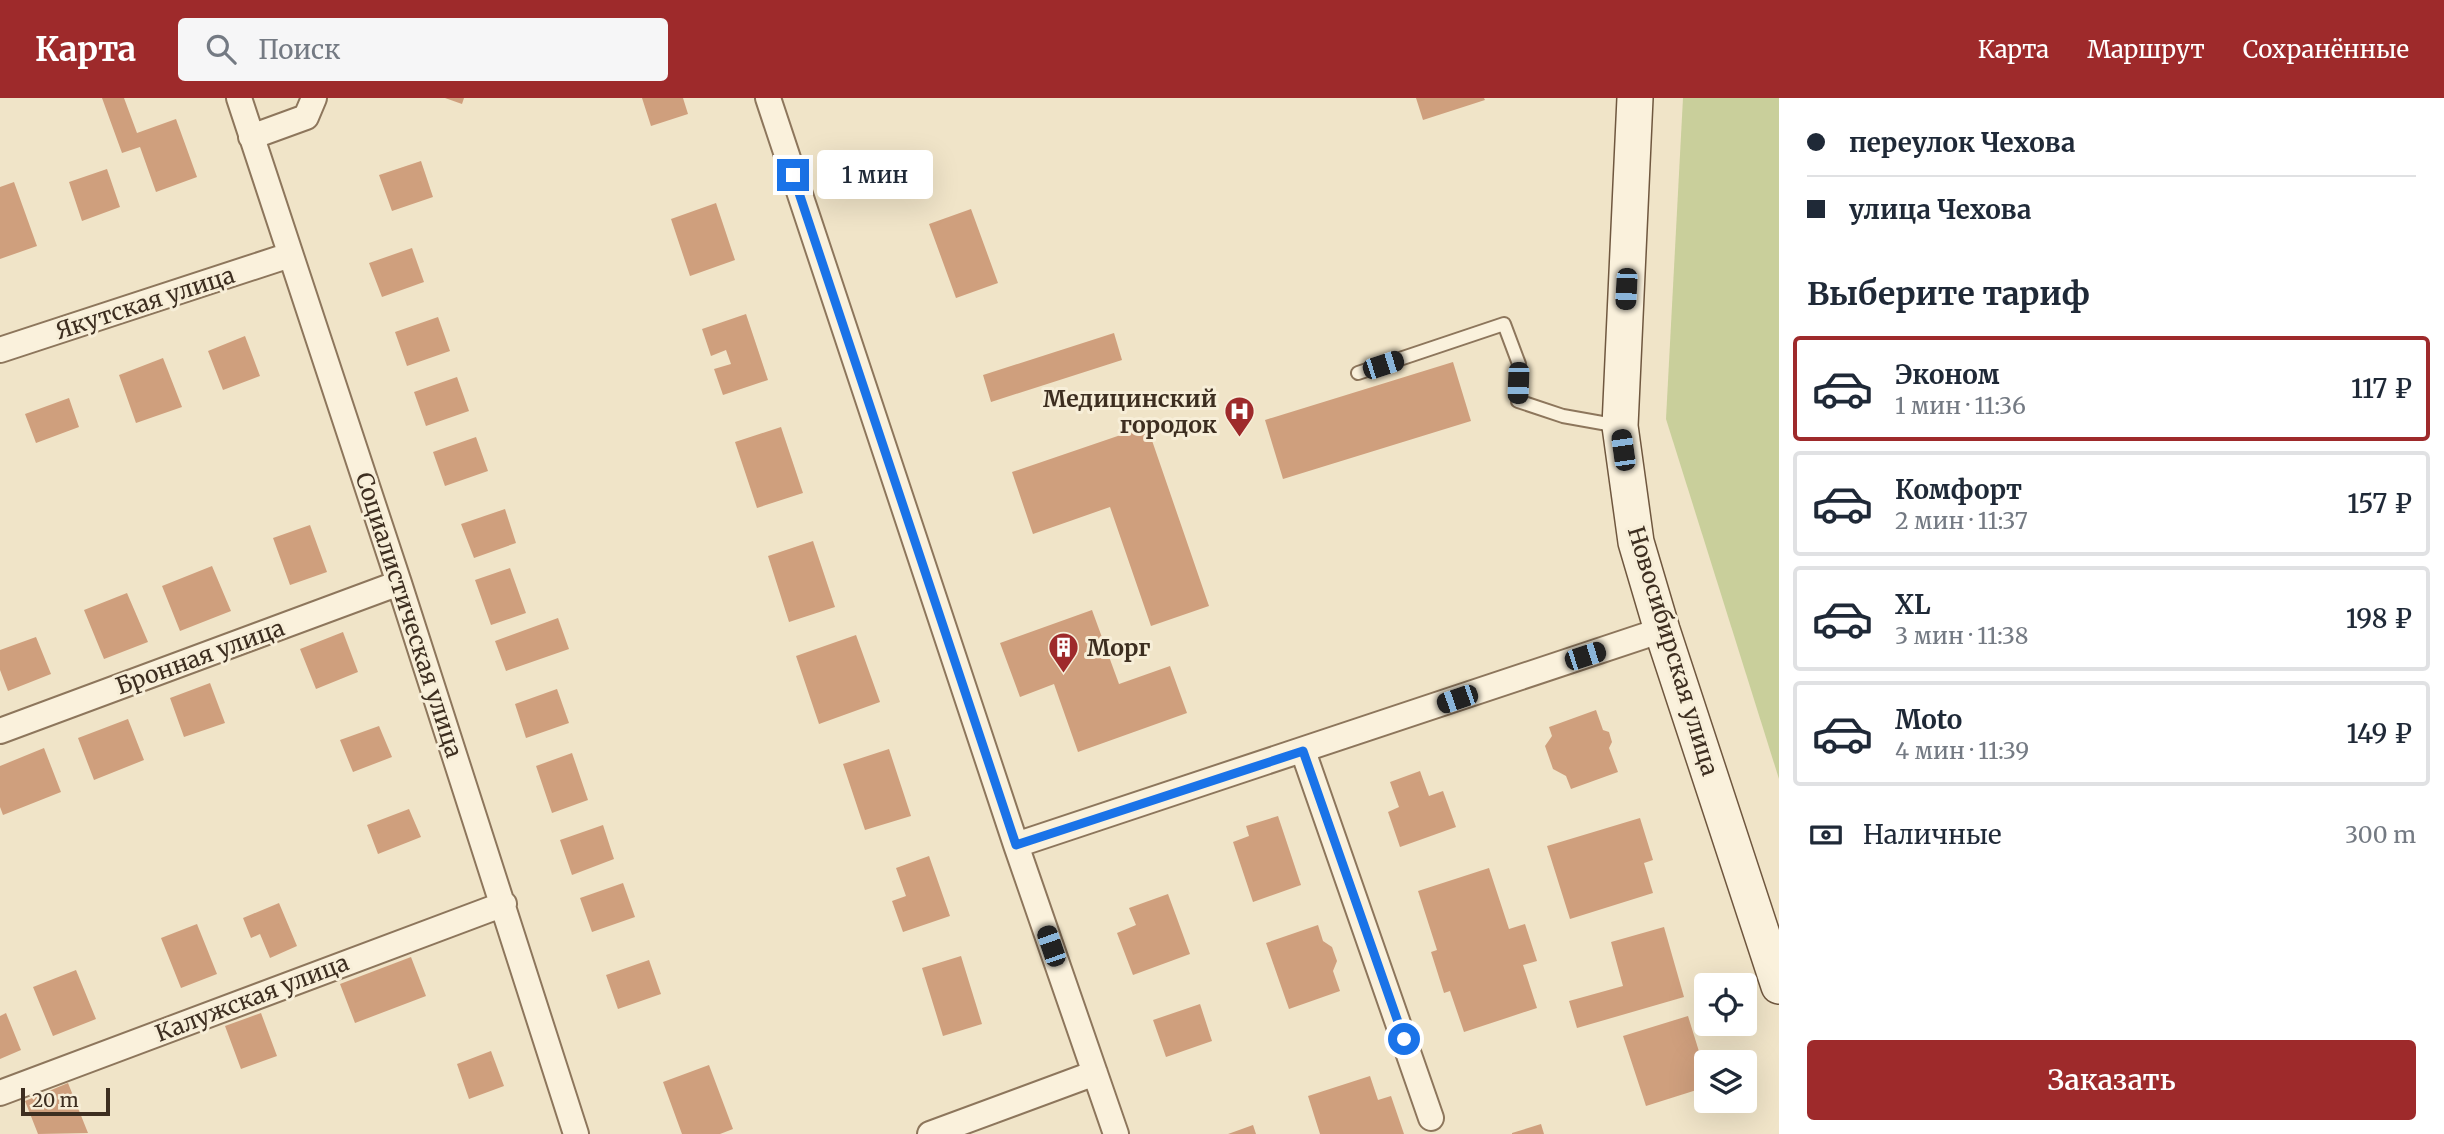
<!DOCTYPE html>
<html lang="ru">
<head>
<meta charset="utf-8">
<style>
	:root { --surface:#fff; --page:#f6f6f7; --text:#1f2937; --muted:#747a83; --line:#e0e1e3; --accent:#9e2a2b }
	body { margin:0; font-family:Merriweather,serif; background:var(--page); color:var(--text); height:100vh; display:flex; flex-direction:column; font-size:26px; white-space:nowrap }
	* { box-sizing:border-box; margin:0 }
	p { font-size:23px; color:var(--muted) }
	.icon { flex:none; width:38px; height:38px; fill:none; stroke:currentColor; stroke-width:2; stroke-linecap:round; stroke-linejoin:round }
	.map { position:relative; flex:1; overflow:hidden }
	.panel { display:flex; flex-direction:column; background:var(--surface); width:665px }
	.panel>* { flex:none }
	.hud { display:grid; align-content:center; height:154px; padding:0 28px; background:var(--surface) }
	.fabs { position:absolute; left:1694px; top:875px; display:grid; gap:14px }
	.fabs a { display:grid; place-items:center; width:63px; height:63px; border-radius:7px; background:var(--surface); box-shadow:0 7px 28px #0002; font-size:35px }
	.scale { position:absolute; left:21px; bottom:18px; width:89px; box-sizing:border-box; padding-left:7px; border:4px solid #3d2e20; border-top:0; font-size:19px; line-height:24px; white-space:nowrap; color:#3d2e20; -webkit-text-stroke:5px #f7eed8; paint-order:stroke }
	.end { position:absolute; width:32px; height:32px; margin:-16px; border:9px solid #1a73e8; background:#fff; box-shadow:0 0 0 4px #fff }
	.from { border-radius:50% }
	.bubble { position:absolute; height:49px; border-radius:7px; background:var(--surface); box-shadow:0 7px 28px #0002; font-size:23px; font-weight:600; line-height:49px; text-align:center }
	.car { position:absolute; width:21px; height:42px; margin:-21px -10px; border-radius:9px; box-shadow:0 0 5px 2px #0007; background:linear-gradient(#222 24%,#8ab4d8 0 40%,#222 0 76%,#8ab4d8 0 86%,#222 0) }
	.hud b { display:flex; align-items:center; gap:24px; height:66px; font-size:26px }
	.hud b+b { border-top:2px solid var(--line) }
	.hud i { width:18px; height:18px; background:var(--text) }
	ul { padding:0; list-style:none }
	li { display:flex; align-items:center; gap:21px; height:105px; margin:0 14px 10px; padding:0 14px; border:4px solid var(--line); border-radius:7px }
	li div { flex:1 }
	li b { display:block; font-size:26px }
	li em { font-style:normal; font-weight:600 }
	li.current { border-color:var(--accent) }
	li>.icon { width:63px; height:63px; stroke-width:1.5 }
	h2 { padding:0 28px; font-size:32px; line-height:84px }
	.pay { display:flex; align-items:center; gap:18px; height:77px; padding:0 28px; font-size:26px }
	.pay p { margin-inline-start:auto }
	.primary-button { display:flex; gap:14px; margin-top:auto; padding:14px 28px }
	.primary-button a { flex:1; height:80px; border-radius:7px; background:var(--accent); color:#fff; font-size:28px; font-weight:600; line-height:80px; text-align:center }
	header { display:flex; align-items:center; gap:42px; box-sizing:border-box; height:98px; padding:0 35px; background:var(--accent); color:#fff }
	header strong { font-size:33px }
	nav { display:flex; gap:38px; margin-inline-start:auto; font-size:24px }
	.search { width:490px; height:63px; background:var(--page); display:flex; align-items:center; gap:18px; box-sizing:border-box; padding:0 24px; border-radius:7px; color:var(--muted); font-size:26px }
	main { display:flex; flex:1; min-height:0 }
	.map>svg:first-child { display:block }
	.green { fill:#c9cf9b }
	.building { fill:#cf9f7d }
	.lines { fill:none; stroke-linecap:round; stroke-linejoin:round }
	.lane-casing { stroke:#8d765c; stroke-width:16 }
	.street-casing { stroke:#8d765c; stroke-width:28 }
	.secondary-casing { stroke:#6f573f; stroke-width:38 }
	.lane { stroke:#faf1dc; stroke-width:12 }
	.street { stroke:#faf1dc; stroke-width:24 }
	.secondary { stroke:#faf1dc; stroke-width:35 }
	.route { stroke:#1a73e8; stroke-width:9 }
	.labels { text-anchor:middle; stroke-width:6; stroke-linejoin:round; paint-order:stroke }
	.street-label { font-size:23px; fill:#3d2e20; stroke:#f7eed8 }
	.poi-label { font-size:23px; font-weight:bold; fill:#3d2e20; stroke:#f7eed8; text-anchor:end }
</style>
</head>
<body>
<header>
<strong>Карта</strong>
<div class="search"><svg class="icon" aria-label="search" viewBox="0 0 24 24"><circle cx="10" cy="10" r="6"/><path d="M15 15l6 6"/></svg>Поиск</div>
<nav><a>Карта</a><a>Маршрут</a><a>Сохранённые</a></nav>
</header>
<main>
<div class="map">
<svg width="1779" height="1036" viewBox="0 0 1779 1036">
	<rect width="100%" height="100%" fill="#f0e4c8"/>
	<path class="green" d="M1683,0H1779V681L1666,321Z"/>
	<path class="building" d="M102,0H124L137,35L176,21L197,79L156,94L140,49L122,55Z
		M445,0H464L462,6Z
		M642,0H683L688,16L651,28Z
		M1416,0H1484L1485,2L1423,22Z
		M421,63L433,99L392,113L379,77Z
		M107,71L120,109L82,123L69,84Z
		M14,84L37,148L0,161V89Z
		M716,105L735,162L690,178L671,121Z
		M971,111L998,185L956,200L929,126Z
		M412,150L424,184L382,199L369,165Z
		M746,216L768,282L723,297L714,271L731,266L726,252L711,258L702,231Z
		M438,219L450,253L407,268L395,234Z
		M1114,235L1122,262L991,304L983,277Z
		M245,238L260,278L223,292L208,253Z
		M163,260L182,309L136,325L119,277Z
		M1453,264L1471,323L1283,381L1265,322Z
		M457,279L469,313L426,328L414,294Z
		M69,300L79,329L36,345L25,316Z
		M1147,328L1209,508L1151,528L1110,409L1033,436L1012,374Z
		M781,329L803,395L757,410L735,344Z
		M476,339L488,373L445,388L433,354Z
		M505,411L516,445L474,460L461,426Z
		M310,427L327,474L290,487L273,440Z
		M813,443L835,509L789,524L768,458Z
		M212,468L231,513L180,533L162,488Z
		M510,470L526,515L491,527L475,482Z
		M127,495L148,544L104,561L84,512Z
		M1092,512L1119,586L1170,568L1187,615L1078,654L1054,586L1020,599L1000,545Z
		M558,520L569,551L506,573L495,543Z
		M343,534L358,574L316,591L300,551Z
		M856,537L880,604L819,626L796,558Z
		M36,539L51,576L8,593L0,572V552Z
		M210,585L225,625L184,639L170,600Z
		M557,591L569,625L526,640L515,606Z
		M1596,612L1603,632L1609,634L1612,644L1609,650L1618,674L1571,691L1566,678L1553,671L1545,648L1552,638L1549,629Z
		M128,621L144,662L94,682L78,640Z
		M379,628L392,659L353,674L340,642Z
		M44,650L61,694L3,717L0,709V668Z
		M889,651L911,718L865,732L843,666Z
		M572,655L588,702L552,715L536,668Z
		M1420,673L1429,698L1443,693L1456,729L1400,749L1388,714L1399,709L1390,684Z
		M409,711L421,739L378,756L367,727Z
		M1278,718L1301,787L1253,804L1233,744L1249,738L1246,728Z
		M1640,720L1653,762L1644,765L1653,795L1570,821L1547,748Z
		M603,727L614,761L572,777L560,742Z
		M929,758L950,818L903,834L892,803L906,798L896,770Z
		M1489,770L1509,831L1525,826L1537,863L1523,867L1537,910L1464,934L1450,893L1444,895L1431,854L1437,852L1418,793Z
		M623,785L635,819L592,834L580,800Z
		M1168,796L1190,856L1133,877L1117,835L1136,827L1129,810Z
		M279,805L297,848L270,860L260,836L251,840L243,820Z
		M197,826L217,876L181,890L161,840Z
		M1318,827L1323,843L1332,849L1337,863L1333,873L1340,893L1289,911L1266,845Z
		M1664,829L1684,899L1577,930L1569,903L1623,888L1611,844Z
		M961,858L982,926L943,938L922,870Z
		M411,859L426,898L355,925L340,886Z
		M649,862L661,896L618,911L606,877Z
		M76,872L96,921L53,938L33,889Z
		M1200,906L1212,943L1166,959L1153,922Z
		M6,915L21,952L0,961V918Z
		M261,915L277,958L241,971L225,928Z
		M1688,918L1706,976V989L1646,1008L1623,938Z
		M491,953L504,988L469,1001L457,966Z
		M709,967L733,1031L720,1036H682L663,984Z
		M1370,978L1378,1002L1391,998L1404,1036H1320L1308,998Z
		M68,985L88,1035L38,1036L25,1003Z
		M1541,1026L1544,1036H1512V1035Z
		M1253,1027L1256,1036H1228Z"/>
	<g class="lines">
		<defs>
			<path id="lane" d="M1358,275L1504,226L1519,266L1518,303L1563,318L1619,328"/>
			<path id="street" d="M239,0L399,485L576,1036
				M768,0L1016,747L1116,1036
				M251,39L306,19L314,0
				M0,252L290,157
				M0,633L399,485
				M1303,653L1431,1020
				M1016,747L1662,532
				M0,995L504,806
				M930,1036L1095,975"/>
			<path id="secondary" d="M1635,0L1620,328L1636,444L1662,532L1779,888"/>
		</defs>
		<use href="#lane" class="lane-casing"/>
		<use href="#street" class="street-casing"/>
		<use href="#secondary" class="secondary-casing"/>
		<use href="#lane" class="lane"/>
		<use href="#street" class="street"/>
		<use href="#secondary" class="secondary"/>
	</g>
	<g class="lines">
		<path class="route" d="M793,77L1016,747L1303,653L1404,941"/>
	</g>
	<defs>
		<symbol id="hospital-pin" viewBox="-11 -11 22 30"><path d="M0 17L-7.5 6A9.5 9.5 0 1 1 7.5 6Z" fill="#9e2a2b" stroke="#f7eed8"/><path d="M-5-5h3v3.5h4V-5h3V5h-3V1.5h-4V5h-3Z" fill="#fff"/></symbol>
		<symbol id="building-pin" viewBox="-11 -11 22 30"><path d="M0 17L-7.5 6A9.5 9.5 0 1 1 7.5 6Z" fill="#9e2a2b" stroke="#f7eed8"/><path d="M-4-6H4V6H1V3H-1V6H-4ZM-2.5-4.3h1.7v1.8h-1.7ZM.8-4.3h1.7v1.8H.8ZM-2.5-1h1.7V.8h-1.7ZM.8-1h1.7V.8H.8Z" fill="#fff"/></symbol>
	</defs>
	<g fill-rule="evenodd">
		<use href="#hospital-pin" x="1222" y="296" width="35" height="47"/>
		<use href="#building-pin" x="1046" y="532" width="35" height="47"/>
	</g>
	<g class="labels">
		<g class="street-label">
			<text transform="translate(145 205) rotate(-18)" y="8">Якутская улица</text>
			<text transform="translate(409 517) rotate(72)" y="8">Социалистическая улица</text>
			<text transform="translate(1673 553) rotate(73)" y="8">Новосибирская улица</text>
			<text transform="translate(200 559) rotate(-20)" y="8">Бронная улица</text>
			<text transform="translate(252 900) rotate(-21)" y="8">Калужская улица</text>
		</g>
		<g class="poi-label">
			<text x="1217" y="309">Медицинский<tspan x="1217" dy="26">городок</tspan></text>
			<text x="1087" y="558" text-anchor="start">Морг</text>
		</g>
	</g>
</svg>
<div class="fabs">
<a><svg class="icon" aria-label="locate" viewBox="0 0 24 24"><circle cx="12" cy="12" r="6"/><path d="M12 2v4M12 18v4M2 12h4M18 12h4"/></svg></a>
<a><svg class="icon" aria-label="layers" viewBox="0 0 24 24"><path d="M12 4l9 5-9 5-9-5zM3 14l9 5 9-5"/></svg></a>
</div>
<div class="scale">20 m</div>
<i class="end from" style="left:1404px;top:941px"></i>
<i class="end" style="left:793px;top:77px"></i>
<div class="bubble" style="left:817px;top:52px;width:116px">1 мин</div>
<i class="car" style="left:1626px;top:191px;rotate:183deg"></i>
<i class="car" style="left:1383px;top:267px;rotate:72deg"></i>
<i class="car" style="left:1518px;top:285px;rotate:182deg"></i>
<i class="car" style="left:1623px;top:352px;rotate:352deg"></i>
<i class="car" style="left:1585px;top:558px;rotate:72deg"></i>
<i class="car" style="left:1457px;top:601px;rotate:251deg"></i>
<i class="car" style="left:1051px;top:848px;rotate:341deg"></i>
</div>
<section class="panel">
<div class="hud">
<b><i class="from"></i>переулок Чехова</b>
<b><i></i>улица Чехова</b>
</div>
<h2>Выберите тариф</h2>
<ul>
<li class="current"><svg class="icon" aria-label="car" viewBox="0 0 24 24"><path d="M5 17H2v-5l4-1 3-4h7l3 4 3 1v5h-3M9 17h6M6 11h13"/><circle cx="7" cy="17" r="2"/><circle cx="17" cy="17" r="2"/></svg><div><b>Эконом</b><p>1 мин · 11:36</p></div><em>117 ₽</em></li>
<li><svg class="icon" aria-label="car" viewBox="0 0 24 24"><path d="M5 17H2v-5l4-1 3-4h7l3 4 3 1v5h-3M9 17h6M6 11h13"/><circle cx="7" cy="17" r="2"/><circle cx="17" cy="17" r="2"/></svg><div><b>Комфорт</b><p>2 мин · 11:37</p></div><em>157 ₽</em></li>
<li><svg class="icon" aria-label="car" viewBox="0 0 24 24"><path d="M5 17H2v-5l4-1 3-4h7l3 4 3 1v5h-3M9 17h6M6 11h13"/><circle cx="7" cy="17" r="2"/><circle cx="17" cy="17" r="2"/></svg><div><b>XL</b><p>3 мин · 11:38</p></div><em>198 ₽</em></li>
<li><svg class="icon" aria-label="car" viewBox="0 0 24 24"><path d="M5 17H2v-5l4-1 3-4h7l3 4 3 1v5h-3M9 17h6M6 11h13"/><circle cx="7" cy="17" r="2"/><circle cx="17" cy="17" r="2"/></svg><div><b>Moto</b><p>4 мин · 11:39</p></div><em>149 ₽</em></li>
</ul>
<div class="pay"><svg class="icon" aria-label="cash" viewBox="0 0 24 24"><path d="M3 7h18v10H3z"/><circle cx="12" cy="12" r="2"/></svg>Наличные<p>300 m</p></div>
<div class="primary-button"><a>Заказать</a></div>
</section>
</main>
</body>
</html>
